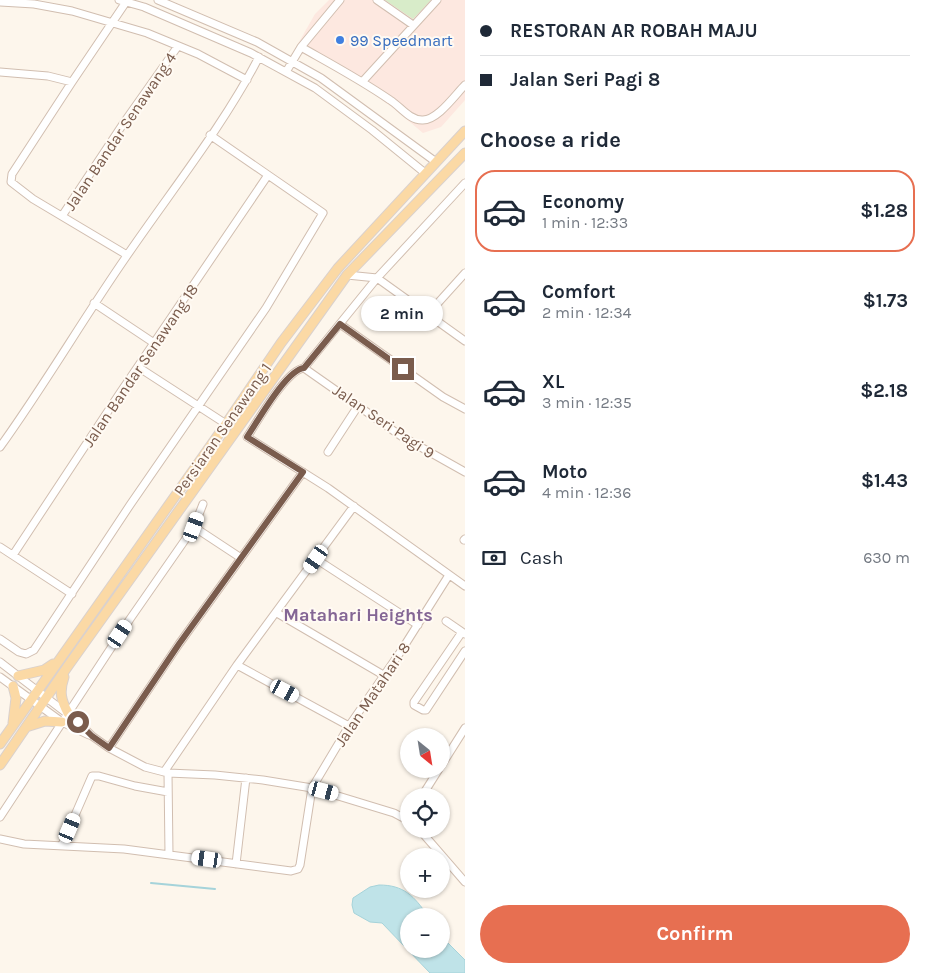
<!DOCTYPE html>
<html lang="en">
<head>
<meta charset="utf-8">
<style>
	:root { --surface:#fff; --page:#f2f2f3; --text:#1f2937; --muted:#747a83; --line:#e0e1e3; --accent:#e76f51 }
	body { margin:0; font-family:Karla,sans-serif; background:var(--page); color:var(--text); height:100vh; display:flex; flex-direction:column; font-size:19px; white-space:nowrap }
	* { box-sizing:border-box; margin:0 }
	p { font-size:16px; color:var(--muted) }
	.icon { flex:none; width:28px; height:28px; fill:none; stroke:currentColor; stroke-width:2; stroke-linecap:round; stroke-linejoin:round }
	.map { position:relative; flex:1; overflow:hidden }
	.drawer { display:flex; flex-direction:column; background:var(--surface); width:460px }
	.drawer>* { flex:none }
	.guide { display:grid; align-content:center; height:110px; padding:0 15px; background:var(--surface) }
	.needle { width:32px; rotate:150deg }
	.buttons { position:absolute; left:400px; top:728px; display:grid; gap:10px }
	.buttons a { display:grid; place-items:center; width:50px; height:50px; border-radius:50%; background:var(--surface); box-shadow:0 1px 4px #0004; font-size:25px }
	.end { position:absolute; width:22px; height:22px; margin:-11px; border:6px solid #7a5c4d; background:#fff; box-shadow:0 0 0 2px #fff }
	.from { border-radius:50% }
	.bubble { position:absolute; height:35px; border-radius:18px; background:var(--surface); box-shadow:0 1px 4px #0004; font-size:16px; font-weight:700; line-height:35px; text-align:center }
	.car { position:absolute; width:15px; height:30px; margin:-15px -8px; border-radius:6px; box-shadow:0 0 4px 1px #0007; background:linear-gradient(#fff 24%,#345 0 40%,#fff 0 76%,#345 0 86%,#fff 0) }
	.guide b { display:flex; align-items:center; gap:18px; height:48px; font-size:19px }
	.guide b+b { border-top:1px solid var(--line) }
	.guide i { width:12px; height:12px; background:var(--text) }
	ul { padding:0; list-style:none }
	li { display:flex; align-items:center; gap:15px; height:82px; margin:0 10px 8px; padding:0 5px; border:2px solid transparent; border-radius:20px }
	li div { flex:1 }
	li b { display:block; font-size:19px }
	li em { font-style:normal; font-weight:700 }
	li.active { border-color:var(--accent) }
	li>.icon { width:45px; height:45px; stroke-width:1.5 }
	h2 { padding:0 15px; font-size:22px; line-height:60px }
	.pay { display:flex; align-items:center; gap:12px; height:55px; padding:0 15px; font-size:19px }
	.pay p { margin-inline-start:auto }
	.primary-button { display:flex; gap:10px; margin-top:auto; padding:10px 15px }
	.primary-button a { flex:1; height:58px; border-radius:30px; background:var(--accent); color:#fff; font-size:20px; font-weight:700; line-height:58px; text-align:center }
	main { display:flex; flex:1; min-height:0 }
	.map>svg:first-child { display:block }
	.commercial { fill:#fde8e0 }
	.green { fill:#d8ecc9 }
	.water { fill:#bfe3e8; stroke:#a5d3da }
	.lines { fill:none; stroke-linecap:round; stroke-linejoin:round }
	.stream { stroke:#a5d3da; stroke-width:2 }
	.minor-casing { stroke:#d1beb0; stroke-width:9 }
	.major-casing { stroke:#dad1cd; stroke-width:11 }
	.minor { stroke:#fff; stroke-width:7 }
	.major { stroke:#fbd9a5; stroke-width:9 }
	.route { stroke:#7a5c4d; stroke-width:6 }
	.shop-dot { fill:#3f7fe0; stroke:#fffaf3; stroke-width:2 }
	.labels { text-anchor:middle; stroke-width:4; stroke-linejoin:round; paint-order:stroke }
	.shop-label { font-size:16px; fill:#366cbe; stroke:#fffaf3; text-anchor:start }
	.street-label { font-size:16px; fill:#7a5c4d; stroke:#fffaf3 }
	.neighbourhood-label { font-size:18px; font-weight:bold; fill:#846695; stroke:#fffaf3 }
</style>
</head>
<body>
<main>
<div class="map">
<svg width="465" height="973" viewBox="0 0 465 973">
	<rect width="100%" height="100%" fill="#fdf6ec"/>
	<path class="commercial" d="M329,0H465V100L441,127L423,133L392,107L361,85L295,49L315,14Z"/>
	<path class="green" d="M385,0H431L413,19Z"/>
	<path class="water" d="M379,885C404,885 414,896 428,916H409V949H441V936L465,960V973H430L382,923L370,922L354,913L352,905L353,898L370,887Z"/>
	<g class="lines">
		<path class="stream" d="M151,883L215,889"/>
		<defs>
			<path id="minor" d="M119,0L144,7L251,53L315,88L372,130L425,173
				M158,0L257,42L321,78L436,162
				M377,0L413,25
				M0,2L34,4L72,11L147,33L198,54L247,80
				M126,2L72,82L12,174L11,182L33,199L127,255
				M301,47C331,64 361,80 390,100C400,106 409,120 422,120C437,121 455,95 465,85
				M0,72L48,76L72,82
				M286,72L301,47L340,0
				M363,81L437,0
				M465,183L377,278L304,368C286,370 258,421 247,437L328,488L465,586
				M62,216L125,121L178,46
				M347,275L377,278L465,341
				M94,303L154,343
				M428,314L465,273
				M340,324L443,397L465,409
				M138,367L226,424
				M304,368L401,436L465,472
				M0,447C44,386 83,319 126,257C171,191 222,128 259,57
				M328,452L358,406
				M194,527L241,558
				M464,540L465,539
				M0,547L72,594
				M13,555L120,393L268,175
				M316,559L418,625
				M277,613L385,676
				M446,621L465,634
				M462,632L414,702V705L423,710H426L465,651
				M0,639L19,652L26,654L34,650L130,505L266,308L323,213L210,135
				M0,662L78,722L92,736L109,748L145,767L168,773L215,775L263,780L312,788L394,813L409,821
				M237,665L349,726
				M0,677L62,722L89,735
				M109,748L179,644L303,472
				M441,766L465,728
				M164,772L237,665L354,506
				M168,773L169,854
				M422,796L439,769
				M0,817L130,619L194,527L203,504
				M419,829L465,882
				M0,839L24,844L124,849L291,871L298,869L300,865L312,788L349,726L401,651L449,575
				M62,845L92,776H99L135,786L168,792
				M236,864L246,778"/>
			<path id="major" d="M18,676L44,670L53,664
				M64,677C59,692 61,700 68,713
				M13,686L16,698L13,723
				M26,727L45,721L62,722
				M0,744L226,424L281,343L338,268L465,131
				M0,765L68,666L347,275L465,153"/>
		</defs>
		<use href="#minor" class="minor-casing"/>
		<use href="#major" class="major-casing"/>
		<use href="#minor" class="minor"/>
		<use href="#major" class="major"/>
	</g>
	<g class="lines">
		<path class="route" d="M78,722L92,736L109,748L179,644L303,472L247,437C258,421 286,370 304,368L340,324L403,369"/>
	</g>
	<circle class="shop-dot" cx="340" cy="40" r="5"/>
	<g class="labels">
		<g class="shop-label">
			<text x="350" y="46">99 Speedmart</text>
		</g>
		<g class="street-label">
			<text transform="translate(120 131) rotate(-56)" y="6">Jalan Bandar Senawang 4</text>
			<text transform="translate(140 365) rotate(-56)" y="6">Jalan Bandar Senawang 18</text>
			<text transform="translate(384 421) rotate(34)" y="6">Jalan Seri Pagi 9</text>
			<text transform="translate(222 429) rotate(-55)" y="6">Persiaran Senawang 1</text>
			<text transform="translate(372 694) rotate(-56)" y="6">Jalan Matahari 8</text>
		</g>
		<g class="neighbourhood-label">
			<text x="358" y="621">Matahari Heights</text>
		</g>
	</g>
</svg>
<div class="buttons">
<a><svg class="needle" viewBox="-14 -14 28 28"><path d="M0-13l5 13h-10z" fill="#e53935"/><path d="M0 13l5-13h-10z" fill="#747a83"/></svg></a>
<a><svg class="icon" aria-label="locate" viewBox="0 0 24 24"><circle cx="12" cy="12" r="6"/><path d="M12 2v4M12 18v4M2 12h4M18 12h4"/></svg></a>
<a>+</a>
<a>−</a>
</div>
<i class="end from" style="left:78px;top:722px"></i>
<i class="end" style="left:403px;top:369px"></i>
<div class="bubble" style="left:361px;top:296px;width:82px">2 min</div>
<i class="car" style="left:194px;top:527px;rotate:20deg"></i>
<i class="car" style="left:316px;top:559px;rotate:215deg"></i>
<i class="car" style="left:120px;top:634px;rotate:34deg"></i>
<i class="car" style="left:285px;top:691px;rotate:118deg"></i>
<i class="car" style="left:324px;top:791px;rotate:105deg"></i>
<i class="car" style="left:70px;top:828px;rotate:23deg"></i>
<i class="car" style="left:207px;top:859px;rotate:278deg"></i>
</div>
<section class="drawer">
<div class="guide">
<b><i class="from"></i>RESTORAN AR ROBAH MAJU</b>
<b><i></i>Jalan Seri Pagi 8</b>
</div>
<h2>Choose a ride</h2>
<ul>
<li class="active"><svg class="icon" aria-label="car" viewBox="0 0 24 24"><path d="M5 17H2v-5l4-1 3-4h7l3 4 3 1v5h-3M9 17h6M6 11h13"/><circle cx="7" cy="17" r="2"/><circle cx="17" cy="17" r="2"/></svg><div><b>Economy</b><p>1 min · 12:33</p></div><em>$1.28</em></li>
<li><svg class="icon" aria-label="car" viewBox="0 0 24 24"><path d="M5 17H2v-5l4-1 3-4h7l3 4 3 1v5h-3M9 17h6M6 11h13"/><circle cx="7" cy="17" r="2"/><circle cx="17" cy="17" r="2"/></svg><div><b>Comfort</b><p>2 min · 12:34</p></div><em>$1.73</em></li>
<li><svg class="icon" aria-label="car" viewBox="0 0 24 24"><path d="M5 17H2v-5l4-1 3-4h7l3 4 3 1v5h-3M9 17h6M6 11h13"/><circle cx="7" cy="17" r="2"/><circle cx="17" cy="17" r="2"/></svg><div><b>XL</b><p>3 min · 12:35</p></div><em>$2.18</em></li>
<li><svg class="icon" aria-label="car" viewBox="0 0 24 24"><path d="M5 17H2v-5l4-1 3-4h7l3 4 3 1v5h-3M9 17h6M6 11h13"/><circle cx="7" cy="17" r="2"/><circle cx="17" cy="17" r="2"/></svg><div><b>Moto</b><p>4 min · 12:36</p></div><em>$1.43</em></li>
</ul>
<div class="pay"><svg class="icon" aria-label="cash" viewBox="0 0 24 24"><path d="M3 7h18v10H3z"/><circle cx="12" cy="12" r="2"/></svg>Cash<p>630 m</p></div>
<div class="primary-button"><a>Confirm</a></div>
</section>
</main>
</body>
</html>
